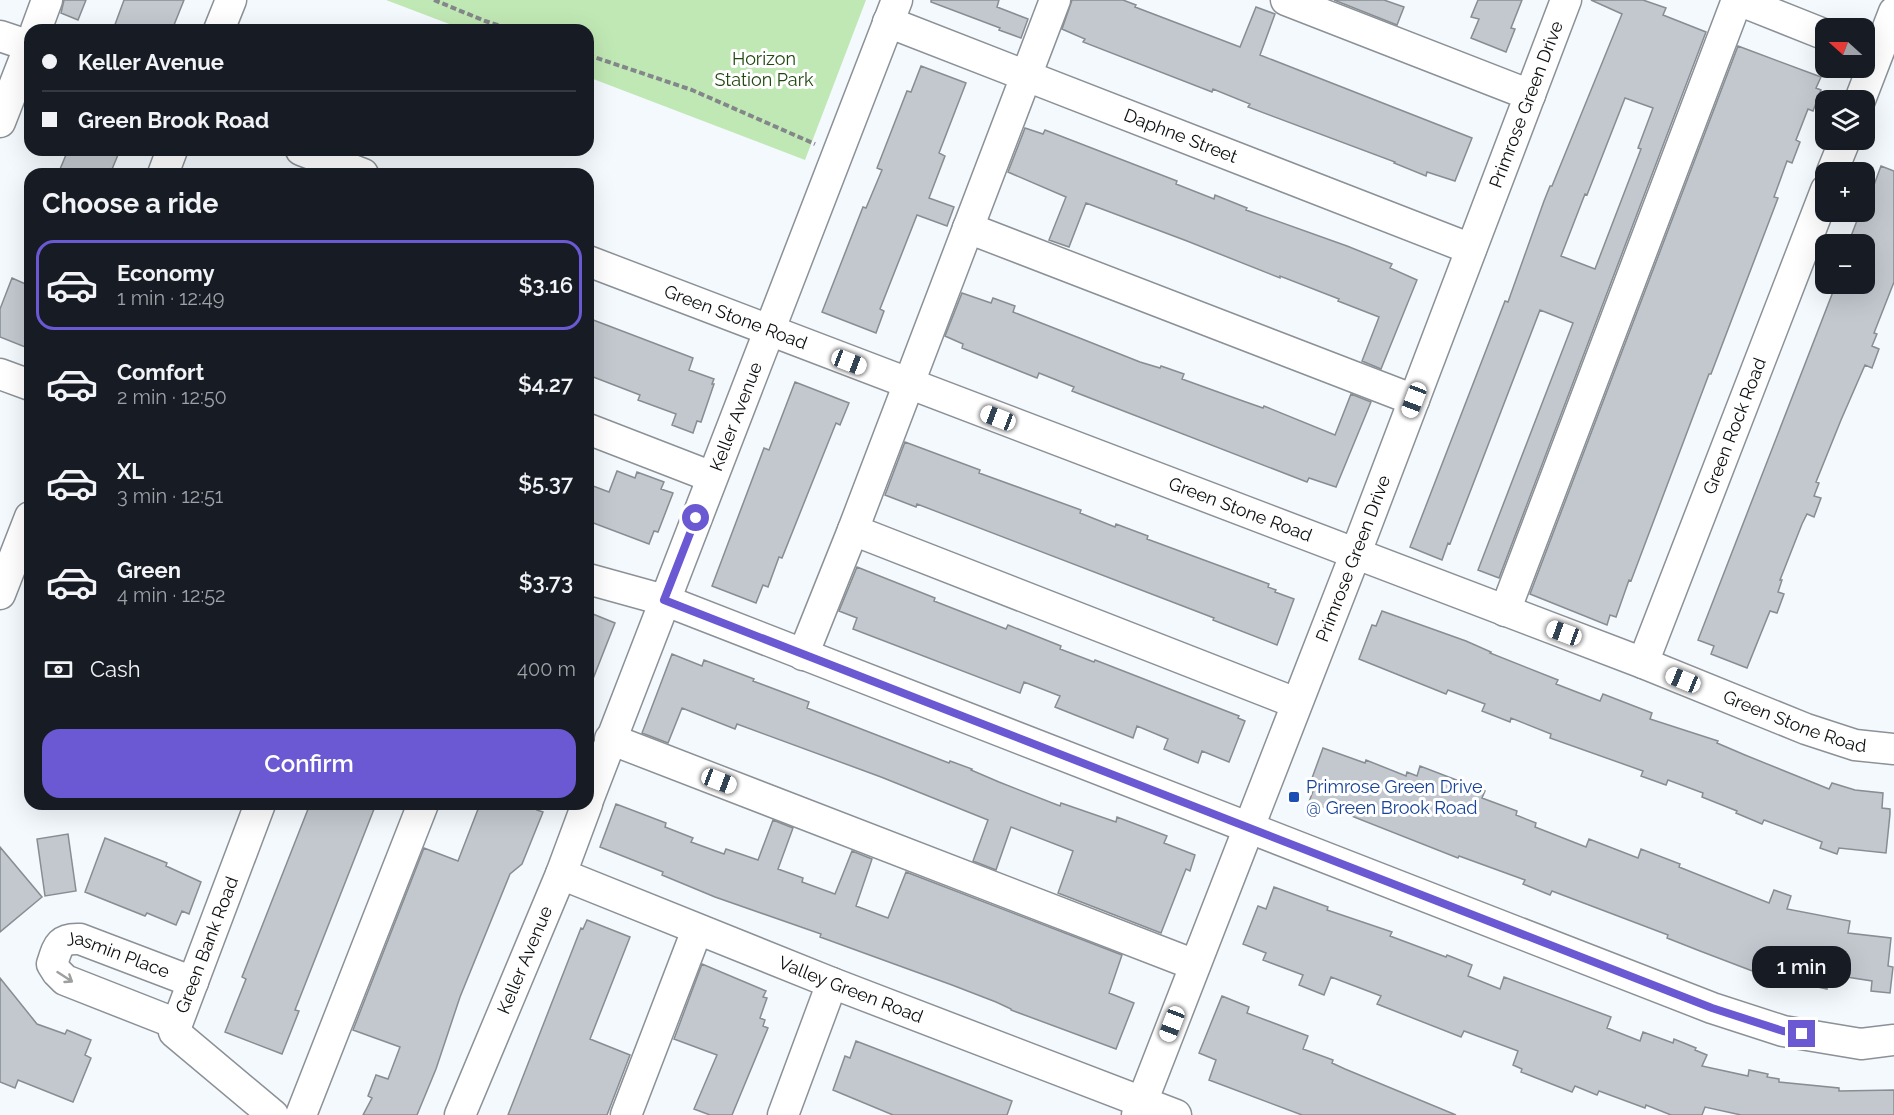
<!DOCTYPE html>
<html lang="en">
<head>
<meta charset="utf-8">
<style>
	:root { --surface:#171b24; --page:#242831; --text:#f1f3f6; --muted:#9ea1a6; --line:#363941; --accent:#6a59d2 }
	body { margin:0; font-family:Raleway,sans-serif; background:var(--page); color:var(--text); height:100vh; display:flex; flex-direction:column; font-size:22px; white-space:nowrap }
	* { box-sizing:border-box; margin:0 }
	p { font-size:20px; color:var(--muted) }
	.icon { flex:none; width:33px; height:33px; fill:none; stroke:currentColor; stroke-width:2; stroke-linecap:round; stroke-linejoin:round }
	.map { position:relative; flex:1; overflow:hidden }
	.panel { position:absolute; left:24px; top:168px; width:570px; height:642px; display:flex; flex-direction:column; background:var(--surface); border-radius:18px; box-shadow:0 6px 24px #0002 }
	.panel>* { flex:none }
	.hud { position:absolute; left:24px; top:24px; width:570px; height:132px; border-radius:18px; box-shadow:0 6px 24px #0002; display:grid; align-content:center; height:132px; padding:0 18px; background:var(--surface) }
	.needle { width:39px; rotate:291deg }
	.fabs { position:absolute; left:1815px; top:18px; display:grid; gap:12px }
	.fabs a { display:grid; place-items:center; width:60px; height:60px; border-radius:12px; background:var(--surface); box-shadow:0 6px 24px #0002; font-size:30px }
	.end { position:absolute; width:27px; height:27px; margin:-14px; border:8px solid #6a59d2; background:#fff; box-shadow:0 0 0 3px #fff }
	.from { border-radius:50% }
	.bubble { position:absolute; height:42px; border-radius:18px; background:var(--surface); box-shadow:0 6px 24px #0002; font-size:20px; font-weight:600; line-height:42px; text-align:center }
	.car { position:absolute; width:18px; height:36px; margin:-18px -9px; border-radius:8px; box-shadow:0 0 4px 2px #0007; background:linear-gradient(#fff 24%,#345 0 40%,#fff 0 76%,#345 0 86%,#fff 0) }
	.hud b { display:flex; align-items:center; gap:21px; height:57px; font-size:22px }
	.hud b+b { border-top:2px solid var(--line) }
	.hud i { width:15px; height:15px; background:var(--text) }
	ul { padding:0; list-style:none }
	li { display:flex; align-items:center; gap:18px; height:90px; margin:0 12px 9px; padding:0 6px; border:3px solid transparent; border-radius:18px }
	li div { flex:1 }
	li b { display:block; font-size:22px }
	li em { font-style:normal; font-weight:600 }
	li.active { border-color:var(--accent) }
	li>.icon { width:54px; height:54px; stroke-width:1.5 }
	h2 { padding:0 18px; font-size:27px; line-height:72px }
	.pay { display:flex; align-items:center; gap:15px; height:66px; padding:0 18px; font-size:22px }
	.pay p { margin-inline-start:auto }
	.button { display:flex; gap:12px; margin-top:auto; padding:12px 18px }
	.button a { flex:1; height:69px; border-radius:18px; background:var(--accent); color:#fff; font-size:24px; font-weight:600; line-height:69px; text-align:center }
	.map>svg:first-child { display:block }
	.green { fill:#c0e8b4 }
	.building { fill:#c2c8ce; stroke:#878d92; stroke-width:1.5; fill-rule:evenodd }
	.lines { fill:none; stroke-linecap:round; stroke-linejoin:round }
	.minor-casing { stroke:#8b9196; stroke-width:33 }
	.path { stroke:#83878a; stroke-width:4; stroke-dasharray:6 3; stroke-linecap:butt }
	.minor { stroke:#fff; stroke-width:30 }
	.oneway { stroke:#9e9f9f }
	.route { stroke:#6a59d2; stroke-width:8 }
	.transit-dot { fill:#1a4fb4; stroke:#fff; stroke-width:2 }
	.labels { text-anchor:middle; stroke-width:6; stroke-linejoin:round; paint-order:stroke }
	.park-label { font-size:18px; fill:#1f480e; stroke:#fff }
	.street-label { font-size:18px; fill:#0c0f10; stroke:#fff }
	.transit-label { font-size:18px; fill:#164399; stroke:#fff; text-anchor:start }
</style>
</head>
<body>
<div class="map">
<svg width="1894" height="1115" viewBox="0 0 1894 1115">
	<rect width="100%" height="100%" fill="#f4f9fe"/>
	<path class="green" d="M386,0H866L805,160L588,77V30H465Z"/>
	<path class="building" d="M64,0H86L78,20L61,13Z
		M124,0H184L172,30H113Z
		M931,0H999L997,7L1028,19L1021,38L999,30L1000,28L931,2Z
		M1072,0H1123L1136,5L1135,7L1240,47L1256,7L1275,14L1260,55L1472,138L1455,181L1427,172L1426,176L1394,163L1395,162L1248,107L1250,104L1213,89L1212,92L1083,42L1085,39L1062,29Z
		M1334,0H1384L1404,7L1397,25Z
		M1478,0H1522L1511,28L1515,29L1506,52L1471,38L1479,19L1471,17Z
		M1591,0H1643L1666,8L1663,15L1706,32L1499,578L1478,570L1573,323L1540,310L1450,544L1448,543L1442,560L1410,547L1495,327L1505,301L1508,302L1544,201L1550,186H1552L1622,14ZM1625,98L1653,108L1638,148L1641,149L1595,269L1561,256L1585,194L1587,195Z
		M1738,46L1821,77L1816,88L1821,90L1813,111L1808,109L1796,140L1800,142L1792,163L1787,161L1774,197L1778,198L1711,374H1709L1631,581L1629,580L1616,617L1610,615L1607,625L1530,594Z
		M921,66L966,83L939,153L945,156L929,198L954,207L947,226L917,215L880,309L884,311L876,333L822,312L863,207L866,208L882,170L877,168L907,91L911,92Z
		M1025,128L1043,134L1045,130L1177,181L1176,184L1214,199L1215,195L1247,208L1246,210L1347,246L1392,264L1390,268L1417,280L1381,369L1362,361L1379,317L1338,301L1339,299L1280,276V278L1187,241L1086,203L1069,247L1049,240L1066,197L1008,172Z
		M68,150H120L110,174H58Z
		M1881,166L1894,171V282L1874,333L1877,334L1872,346L1879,349L1872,368L1865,365L1841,420L1816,482L1819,483L1814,496L1821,498L1814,517L1807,514L1802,524L1780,580H1782L1778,592L1784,594L1777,613L1770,611L1747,668L1711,654L1714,646L1698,640L1836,284H1864V244H1848L1858,218L1861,219L1864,212Z
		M12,278L30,286V349L0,337V309Z
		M962,293L991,303L993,298L1015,306L1013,312L1082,339L1140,362L1160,368L1161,366L1184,374L1182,379L1243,401L1263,408L1264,406L1335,435L1351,394L1371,402L1336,487L1309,478L1307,482L1072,391L1074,387L1039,373L1037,378L962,348L963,344L945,336Z
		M588,318L693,358L689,370L714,379L712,384H714L701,422L697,421L693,433L672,425L676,414L638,400L640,395L588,375Z
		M795,382L849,403L840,425L836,423L782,558L779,557L768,587L763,585L756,603L712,586L764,448L769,450Z
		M905,442L980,470L979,473L1081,510L1080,513L1115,527L1116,524L1148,536L1147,539L1269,584L1268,587L1276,590L1275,592L1294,599L1277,645L1213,620L1214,618L917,504L916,507L885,495Z
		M617,471L635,478L637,472L664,482L661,489L673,493L658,532L654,531L649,544L588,521V484L609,492Z
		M857,567L935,598L934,601L1006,629L1008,625L1061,646L1060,649L1094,662L1095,660L1239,716L1238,718L1245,721L1229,762L1202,751L1198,763L1164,749L1168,739L1137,726L1133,738L1055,707L1060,696L1024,682L1020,693L853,629L857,618L839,611Z
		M1382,611L1466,641L1491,652L1490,653L1558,680L1556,684L1600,701L1603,694L1652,713L1650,719L1718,741L1717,743L1745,755L1829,789L1832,783L1855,790L1883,793L1882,808L1890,809V814L1886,853L1839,848L1837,854L1820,848L1822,842L1764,820L1762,824L1736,813L1737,811L1702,797L1703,793L1668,780L1666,785L1641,776L1643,771L1550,738L1551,734L1511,718L1510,722L1482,711L1485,704L1448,690L1446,694L1359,659L1372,625L1376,626Z
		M588,612L615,623L589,689H588Z
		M672,654L702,666L704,660L754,679L753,681L809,702L807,708L949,763L950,761L972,769L971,770L999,782L1060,806L1061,803L1116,822L1117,817L1167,836L1164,843L1195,855L1190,871L1186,869L1161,933L1058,893L1073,851L1011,827L996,870L973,861L988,820L881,777L737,724L735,729L682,708L668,743L642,733Z
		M1323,748L1365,763L1366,760L1406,776L1407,772L1417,776L1420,766L1485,791L1482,798L1517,811L1516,815L1536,823L1535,827L1586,847L1589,839L1638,858L1641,849L1680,864L1679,867L1769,903L1774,890L1791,896L1787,909L1850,921L1848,933L1891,938L1888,966L1893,967L1890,993L1871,991L1872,981L1840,976L1839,980L1828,978L1827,989L1777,978L1776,980L1700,951L1667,938L1668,935L1552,891L1550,895L1523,884L1525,880L1459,856L1458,858L1334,809V811L1309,802L1313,791L1308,789Z
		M310,804H376L295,1010L299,1011L282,1054L225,1032L246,979L242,977Z
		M480,804H540L537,810L543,812L522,864L510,874L460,997L436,1069L417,1115H363L372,1098L368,1096L376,1075L388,1079L400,1047L353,1030L424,848L458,861Z
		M616,804L666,823L665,827L693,838L691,842L724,854L726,849L758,860L773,820L793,828L778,869L803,878L802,882L835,894L852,851L872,859L856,906L888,918L906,872L1122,955L1109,993L1134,1003L1116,1049L1011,1010V1009L996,1002L952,985L820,937L821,934L715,897L662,875L663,872L600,847Z
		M68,834L76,891L45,896L37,839Z
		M105,838L167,863L166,866L201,882L189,914L182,911L176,925L147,913L145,916L85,892Z
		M0,847L42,897L0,932Z
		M1274,887L1328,907L1327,910L1392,932L1390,936L1446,957L1447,955L1472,965L1468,976L1500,989L1504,977L1611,1017L1607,1028L1640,1041L1643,1032L1673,1043L1674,1039L1696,1048L1695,1050L1707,1055L1702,1066L1748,1076L1749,1070L1768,1074L1767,1077L1779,1079V1082L1839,1088V1091L1894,1090V1115H1741L1705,1107L1702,1115H1671L1646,1105L1645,1108L1599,1091L1597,1095L1575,1086L1572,1092L1521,1072L1522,1069L1513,1065L1518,1051L1464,1031L1461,1037L1377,1004L1381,996L1331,977L1324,995L1299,985L1303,975L1263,960L1266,953L1243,944L1258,906L1266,909Z
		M587,920L630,937L590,1039L630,1055L607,1115H508L581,928L583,929Z
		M702,964L766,991L763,997L767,998L760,1018L765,1020L763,1026L768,1028L732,1115H710L694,1109L717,1055L674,1039Z
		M0,978L37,1024L65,1034L67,1030L91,1040L85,1055L91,1058L73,1102L18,1080L15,1088L0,1082Z
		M1222,996L1249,1007L1247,1013L1308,1036L1303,1049L1333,1060L1332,1063L1345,1069L1456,1115H1302L1209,1080L1216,1060L1199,1053Z
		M856,1041L1012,1101L1007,1115H893L833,1090L845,1056L850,1058Z"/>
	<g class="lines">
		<defs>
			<g id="minor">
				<path d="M1286,0L1530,95"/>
				<path d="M1738,0L1826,35"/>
				<path id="s1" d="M888,22L1471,249"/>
				<path d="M36,30L47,0"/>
				<path d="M219,30L231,0"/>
				<path d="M0,36L30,46"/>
				<path d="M1860,100L1894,12"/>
				<path d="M0,122L30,45"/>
				<path d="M301,150L363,174"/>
				<path d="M1832,172L1845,140"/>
				<path d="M163,174L172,150"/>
				<path d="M968,228L1414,400"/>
				<path id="s2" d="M588,261L1643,663L1806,729L1855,745L1894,749"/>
				<path d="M0,374L30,385"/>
				<path d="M588,429L712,477"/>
				<path d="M853,530L1296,703"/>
				<path d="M588,579L664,600L1712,1008L1783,1031L1861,1044L1894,1040"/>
				<path d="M0,594L30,517"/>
				<path d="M1505,611L1737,0"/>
				<path d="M803,655L853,530L1055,0"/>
				<path id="s3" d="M1643,663L1826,190"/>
				<path d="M610,739L1195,965"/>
				<path id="s4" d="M588,800L897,0"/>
				<path d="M260,804L174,1032L273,1115"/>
				<path id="s5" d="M561,874L832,983L1176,1115"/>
				<path id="s6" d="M177,1024L65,980L57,972L52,964C58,946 59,938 80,939L193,982"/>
				<path d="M301,1115L423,804"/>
				<path id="s7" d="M460,1115L561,874L587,804"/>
				<path d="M626,1115L697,930"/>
				<path d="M783,1115L832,983"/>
				<path id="s8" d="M1137,1115L1355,555L1566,0"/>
			</g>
		</defs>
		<use href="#minor" class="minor-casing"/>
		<path class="path" d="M434,0L485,21L513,30
			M588,55L692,90L815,144"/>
		<use href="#minor" class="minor"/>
	</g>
	<defs><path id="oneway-shaft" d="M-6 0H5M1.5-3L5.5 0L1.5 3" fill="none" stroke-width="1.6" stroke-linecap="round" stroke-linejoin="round" transform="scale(1.5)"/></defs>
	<use class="oneway" href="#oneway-shaft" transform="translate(65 977) rotate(33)"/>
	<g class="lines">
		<path class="route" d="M696,518L664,600L1712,1008L1783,1031L1802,1034"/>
	</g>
	<rect class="transit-dot" x="1288" y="791" width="12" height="12" rx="3"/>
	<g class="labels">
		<g class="park-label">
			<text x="764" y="65">Horizon<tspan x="764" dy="21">Station Park</tspan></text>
		</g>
		<g class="street-label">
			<text dy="6" stroke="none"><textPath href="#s8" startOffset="1083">Primrose Green Drive</textPath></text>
			<text dy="6" stroke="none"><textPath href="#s1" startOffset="314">Daphne Street</textPath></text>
			<text dy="6" stroke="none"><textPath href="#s2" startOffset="158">Green Stone Road</textPath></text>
			<text dy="6" stroke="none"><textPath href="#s4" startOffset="411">Keller Avenue</textPath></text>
			<text dy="6" stroke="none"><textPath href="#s3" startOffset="254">Green Rock Road</textPath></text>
			<text dy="6" stroke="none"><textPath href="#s2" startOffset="698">Green Stone Road</textPath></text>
			<text dy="6" stroke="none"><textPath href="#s8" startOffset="597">Primrose Green Drive</textPath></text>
			<text dy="6" stroke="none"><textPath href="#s2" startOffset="1292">Green Stone Road</textPath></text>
			<text transform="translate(207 945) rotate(-69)" y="6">Green Bank Road</text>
			<text dy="6" stroke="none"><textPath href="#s6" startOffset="224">Jasmin Place</textPath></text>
			<text dy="6" stroke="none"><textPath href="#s7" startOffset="168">Keller Avenue</textPath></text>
			<text dy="6" stroke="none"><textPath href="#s5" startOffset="312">Valley Green Road</textPath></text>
		</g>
		<g class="transit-label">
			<text x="1306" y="793">Primrose Green Drive<tspan x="1306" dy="21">@ Green Brook Road</tspan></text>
		</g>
	</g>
</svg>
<div class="fabs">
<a><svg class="needle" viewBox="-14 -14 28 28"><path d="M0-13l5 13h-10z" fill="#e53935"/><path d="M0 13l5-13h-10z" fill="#9ea1a6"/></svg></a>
<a><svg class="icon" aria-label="layers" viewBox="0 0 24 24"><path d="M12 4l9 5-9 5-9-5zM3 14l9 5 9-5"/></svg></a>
<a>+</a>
<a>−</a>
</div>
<i class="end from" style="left:696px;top:518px"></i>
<i class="end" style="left:1802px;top:1034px"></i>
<div class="bubble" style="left:1752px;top:946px;width:99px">1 min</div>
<i class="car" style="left:849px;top:362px;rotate:111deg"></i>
<i class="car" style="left:1414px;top:400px;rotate:201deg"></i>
<i class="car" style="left:998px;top:418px;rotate:291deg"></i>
<i class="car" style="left:1564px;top:633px;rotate:290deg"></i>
<i class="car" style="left:1683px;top:680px;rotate:292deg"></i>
<i class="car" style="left:719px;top:781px;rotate:111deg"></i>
<i class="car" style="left:1172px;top:1024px;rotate:201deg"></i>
<div class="hud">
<b><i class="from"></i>Keller Avenue</b>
<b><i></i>Green Brook Road</b>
</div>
<section class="panel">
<h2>Choose a ride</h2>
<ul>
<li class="active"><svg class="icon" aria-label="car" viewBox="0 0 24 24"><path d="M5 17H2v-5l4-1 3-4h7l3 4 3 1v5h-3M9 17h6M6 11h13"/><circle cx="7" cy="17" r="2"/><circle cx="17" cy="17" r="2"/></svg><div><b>Economy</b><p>1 min · 12:49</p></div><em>$3.16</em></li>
<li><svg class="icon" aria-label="car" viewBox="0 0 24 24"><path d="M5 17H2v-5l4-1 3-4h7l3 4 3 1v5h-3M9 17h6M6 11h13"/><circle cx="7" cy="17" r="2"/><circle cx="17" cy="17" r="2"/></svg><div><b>Comfort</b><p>2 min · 12:50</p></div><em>$4.27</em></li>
<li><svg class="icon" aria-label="car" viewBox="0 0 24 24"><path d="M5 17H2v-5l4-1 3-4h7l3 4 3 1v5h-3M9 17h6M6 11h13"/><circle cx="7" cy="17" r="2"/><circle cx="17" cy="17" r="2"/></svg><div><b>XL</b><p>3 min · 12:51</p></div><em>$5.37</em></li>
<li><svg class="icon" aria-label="car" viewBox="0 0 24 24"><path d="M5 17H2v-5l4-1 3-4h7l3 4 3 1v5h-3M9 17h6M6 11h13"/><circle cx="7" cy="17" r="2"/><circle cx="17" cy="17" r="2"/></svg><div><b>Green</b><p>4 min · 12:52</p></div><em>$3.73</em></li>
</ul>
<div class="pay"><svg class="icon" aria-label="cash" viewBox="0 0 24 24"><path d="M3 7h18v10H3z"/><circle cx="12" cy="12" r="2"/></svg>Cash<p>400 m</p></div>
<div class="button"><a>Confirm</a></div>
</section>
</div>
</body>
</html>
